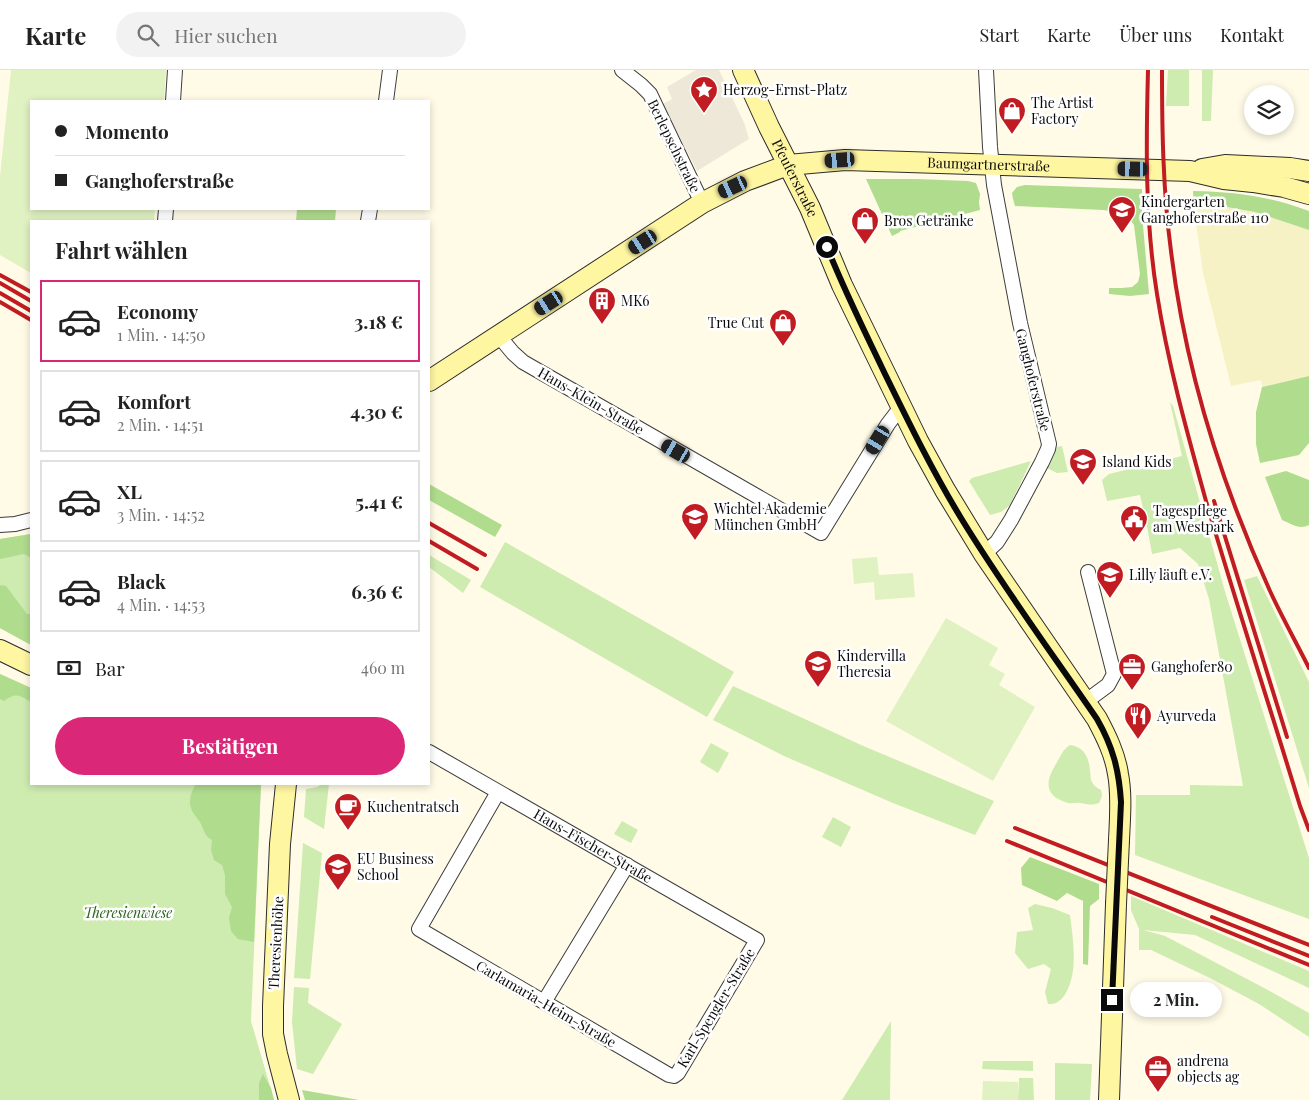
<!DOCTYPE html>
<html lang="de">
<head>
<meta charset="utf-8">
<style>
	:root { --surface:#fff; --page:#f2f2f2; --text:#222; --muted:#767676; --line:#e0e0e0; --accent:#db2777 }
	body { margin:0; font-family:"Playfair Display",serif; background:var(--page); color:var(--text); height:100vh; display:flex; flex-direction:column; font-size:19px; white-space:nowrap }
	* { box-sizing:border-box; margin:0 }
	p { font-size:16px; color:var(--muted) }
	.icon { flex:none; width:28px; height:28px; fill:none; stroke:currentColor; stroke-width:2; stroke-linecap:round; stroke-linejoin:round }
	.map { position:relative; flex:1; overflow:hidden }
	.panel { position:absolute; left:30px; top:150px; width:400px; height:565px; display:flex; flex-direction:column; background:var(--surface); border-radius:0px; box-shadow:0 2px 8px #0003 }
	.panel>* { flex:none }
	.top-card { position:absolute; left:30px; top:30px; width:400px; height:110px; border-radius:0px; box-shadow:0 2px 8px #0003; display:grid; align-content:center; height:110px; padding:0 25px; background:var(--surface) }
	.fabs { position:absolute; left:1244px; top:15px; display:grid; gap:10px }
	.fabs a { display:grid; place-items:center; width:50px; height:50px; border-radius:50%; background:var(--surface); box-shadow:0 2px 8px #0003; font-size:25px }
	.end { position:absolute; width:22px; height:22px; margin:-11px; border:6px solid #0a0a0a; background:#fff; box-shadow:0 0 0 2px #fff }
	.from { border-radius:50% }
	.bubble { position:absolute; height:35px; border-radius:18px; background:var(--surface); box-shadow:0 2px 8px #0003; font-size:16px; font-weight:700; line-height:35px; text-align:center }
	.car { position:absolute; width:15px; height:30px; margin:-15px -8px; border-radius:6px; box-shadow:0 0 4px 1px #0007; background:linear-gradient(#222 24%,#8ab4d8 0 40%,#222 0 76%,#8ab4d8 0 86%,#222 0) }
	.top-card b { display:flex; align-items:center; gap:18px; height:48px; font-size:19px }
	.top-card b+b { border-top:1px solid var(--line) }
	.top-card i { width:12px; height:12px; background:var(--text) }
	ul { padding:0; list-style:none }
	li { display:flex; align-items:center; gap:15px; height:82px; margin:0 10px 8px; padding:0 15px; border:2px solid var(--line); border-radius:0px }
	li div { flex:1 }
	li b { display:block; font-size:19px }
	li em { font-style:normal; font-weight:700 }
	li.selected { border-color:var(--accent) }
	li>.icon { width:45px; height:45px; stroke-width:1.5 }
	h2 { padding:0 25px; font-size:22px; line-height:60px }
	.pay { display:flex; align-items:center; gap:12px; height:55px; padding:0 25px; font-size:19px }
	.pay p { margin-inline-start:auto }
	.cta { display:flex; gap:10px; margin-top:auto; padding:10px 25px }
	.cta a { flex:1; height:58px; border-radius:30px; background:var(--accent); color:#fff; font-size:20px; font-weight:700; line-height:58px; text-align:center }
	header { display:flex; align-items:center; gap:30px; box-sizing:border-box; height:70px; padding:0 25px; background:var(--surface); border-bottom:1px solid var(--line) }
	header strong { font-size:24px }
	nav { display:flex; gap:28px; margin-inline-start:auto; font-size:18px }
	.search { width:350px; height:45px; background:var(--page); display:flex; align-items:center; gap:12px; box-sizing:border-box; padding:0 18px; border-radius:28px; color:var(--muted); font-size:19px }
	.map>svg:first-child { display:block }
	.farmland { fill:#f6f2c6 }
	.green { fill:#ceebb0 }
	.forest { fill:#b0dc8e }
	.pitch { fill:#e0f1c2 }
	.plaza { fill:#eee8d8 }
	.lines { fill:none; stroke-linecap:round; stroke-linejoin:round }
	.street-casing { stroke:#3d3d3d; stroke-width:16 }
	.secondary-casing { stroke:#2c2c2c; stroke-width:22 }
	.street { stroke:#fff; stroke-width:14 }
	.secondary { stroke:#fff6a2; stroke-width:20 }
	.rail { stroke:#c11c22; stroke-width:4 }
	.secondary-bridge-casing { stroke:#2c2c2c; stroke-width:22; stroke-linecap:butt }
	.secondary-bridge { stroke:#fff6a2; stroke-width:20 }
	.route { stroke:#0a0a0a; stroke-width:6 }
	.labels { text-anchor:middle; stroke-width:5; stroke-linejoin:round; paint-order:stroke }
	.poi-label { font-size:14px; fill:#0a0a0a; stroke:#fff; text-anchor:start }
	.street-label { font-size:14px; fill:#0a0a0a; stroke:#fff }
	.park-label { font-size:14px; font-style:italic; fill:#276418; stroke:#fff }
</style>
</head>
<body>
<header>
<strong>Karte</strong>
<div class="search"><svg class="icon" aria-label="search" viewBox="0 0 24 24"><circle cx="10" cy="10" r="6"/><path d="M15 15l6 6"/></svg>Hier suchen</div>
<nav><a>Start</a><a>Karte</a><a>Über uns</a><a>Kontakt</a></nav>
</header>
<div class="map">
<svg width="1309" height="1030" viewBox="0 0 1309 1030">
	<rect width="100%" height="100%" fill="#fffbe7"/>
	<path class="farmland" d="M1221,136L1255,142L1309,160V306L1262,317L1261,310L1231,316L1203,203L1194,139Z"/>
	<path class="green" d="M1168,0H1189V36H1166Z
		M1202,0H1213L1211,51H1202Z
		M1170,332L1173,336L1226,525L1309,788V849L1135,785L1136,725H1190V715L1243,716L1209,529L1198,494L1180,478L1152,484L1146,451L1140,425L1107,431L1102,410L1109,404L1182,386Z
		M1062,376L1068,402L1057,403L1047,398L1057,377Z
		M1031,391L1010,435L1001,442L990,445L969,411L972,408Z
		M31,464V575L0,558V469Z
		M505,472L734,602L707,647L480,517Z
		M429,485L471,510L463,523L429,497Z
		M1257,506L1309,612V718L1244,510Z
		M0,604L31,618V714H261L251,951L274,1030H0Z
		M733,616L861,675L994,731L975,765L893,733L784,686L713,650Z
		M711,673L729,683L718,703L700,692Z
		M1070,675C1084,677 1089,687 1090,701C1091,705 1090,709 1092,712C1094,716 1097,718 1101,720L1102,726L1099,733C1090,736 1088,734 1080,733C1076,732 1072,734 1068,733C1044,726 1045,712 1056,694C1061,686 1062,680 1070,675Z
		M322,714H329L324,759L304,747L306,719L317,717Z
		M833,747L851,757L841,777L822,767Z
		M622,751L638,760L631,773L614,764Z
		M303,773L322,783L310,909L294,908Z
		M1131,826L1309,901V918L1195,865L1143,860L1165,866L1266,919L1309,943V967L1259,934L1210,908L1151,880H1139V859L1131,840Z
		M1035,834L1052,838L1070,845C1073,870 1079,904 1064,926C1060,931 1055,935 1048,934L1045,922L1051,899L1044,894L1028,899L1015,883L1017,862L1033,860L1028,838Z
		M294,917L309,918L308,933L342,954L313,1004L297,999L292,952Z
		M891,951L890,1030H842Z
		M983,991H1033V1001L982,999Z
		M1055,993L1092,994L1090,1030H1055Z
		M1019,1008H1033L1034,1030H1018Z"/>
	<path class="forest" d="M866,109H917L968,111L976,113L980,124L979,132L980,140L900,161V162L892,166Z
		M1025,115L1142,119V144L1149,224L1130,226L1109,224V218H1122L1132,217L1138,212L1140,204L1134,155L1125,143L1103,140L1015,136L1013,129L1012,123L1017,117Z
		M1193,121C1235,122 1269,126 1309,141V160L1255,142L1221,136L1194,139Z
		M297,139H336L335,151H296Z
		M1309,306V373L1299,385L1260,393L1256,374V342L1262,317Z
		M1286,401L1309,410V455C1299,460 1292,454 1282,450L1265,407Z
		M429,414L502,455L495,467L429,430Z
		M31,464V488L24,484L0,489V469Z
		M0,515L6,516L27,544H31V575L0,558Z
		M0,604L31,618V632C19,625 16,622 4,631L0,629Z
		M196,714H261L254,872L238,869L231,861L229,848L232,837L225,824V805L222,795L214,790L211,780L212,770C205,767 204,760 201,754C199,750 196,747 194,744C187,734 190,723 196,714Z
		M1030,787L1099,814V829L1090,836L1088,895L1083,894V831L1067,823L1057,831L1022,815L1021,798Z
		M263,1004L271,1018L274,1030H259V1013Z
		M302,1020L359,1030H305Z"/>
	<path class="pitch" d="M11,0H166L164,31H31V139H155L154,151H31V203L0,185V106Z
		M877,487L879,505L913,503L915,527L875,530L874,512L854,514L852,489Z
		M946,548L998,578L989,595L1005,604L999,615L1035,637L993,711L886,651L921,591Z
		M983,1011L1018,1012V1030H982Z"/>
	<path class="plaza" d="M696,0H719L745,55L749,69L697,101L663,34L672,29L667,17Z"/>
	<g class="lines">
		<defs>
			<g id="street">
				<path d="M622,0L641,15L650,24L702,133"/>
				<path d="M173,31L175,0"/>
				<path d="M386,31L390,0"/>
				<path d="M165,151L166,139"/>
				<path d="M368,151L370,139"/>
				<path d="M498,265L513,283L523,292L821,463L888,354L901,337"/>
				<path d="M0,455L15,454L31,450"/>
				<path d="M984,484L997,472L1011,450L1042,392L1048,379L1049,374L1020,253L994,115L990,77L986,0"/>
				<path d="M1085,632L1108,615L1114,604L1088,502"/>
				<path id="s1" d="M429,682L757,870L678,1003L674,1006L669,1005L419,859L498,722"/>
				<path d="M544,932L627,795"/>
			</g>
			<g id="secondary">
				<path id="s2" d="M743,0L769,57L810,138L842,215L918,371L945,420L984,484L1097,649C1106,666 1115,684 1118,704C1122,725 1120,748 1119,770"/>
				<path d="M1202,99L1225,95L1290,98L1309,101"/>
				<path id="s3" d="M429,311L702,133L745,111L788,95L845,90L1190,101L1224,109L1253,112L1284,117L1309,124"/>
				<path d="M0,580L31,595"/>
				<path d="M286,714L280,774L273,936V964L277,984L289,1030"/>
				<path d="M1109,1030L1116,834"/>
			</g>
		</defs>
		<use href="#street" class="street-casing"/>
		<use href="#secondary" class="secondary-casing"/>
		<use href="#street" class="street"/>
		<use href="#secondary" class="secondary"/>
		<path class="rail" d="M1148,0C1146,74 1145,150 1157,224C1168,294 1187,362 1206,431C1236,533 1269,634 1300,736L1309,760
			M1162,0C1162,61 1163,121 1171,181C1185,298 1221,413 1270,521C1282,547 1296,572 1309,598
			M0,205L31,222
			M0,213L31,231
			M0,223L31,241
			M0,232L31,250
			M1214,431L1287,667
			M429,453L485,485
			M429,471L477,499
			M1015,758L1309,875
			M1007,771L1309,895
			M1212,847L1309,886"/>
		<defs>
			<path id="secondary-bridge" d="M1116,834L1119,770"/>
		</defs>
		<use href="#secondary-bridge" class="secondary-bridge-casing"/>
		<use href="#secondary-bridge" class="secondary-bridge"/>
	</g>
	<g class="lines">
		<path class="route" d="M827,177C844,220 865,262 885,304C909,353 933,402 961,448C1003,517 1051,582 1097,649C1113,677 1119,700 1121,732L1112,930"/>
	</g>
	<defs>
		<symbol id="sight-pin" viewBox="-11 -11 22 30"><path d="M0 17L-7.5 6A9.5 9.5 0 1 1 7.5 6Z" fill="#c11c22" stroke="#fff"/><path d="M0-6L1.8-2.2L6-1.7L2.9 1.2L3.7 5.4L0 3.3L-3.7 5.4L-2.9 1.2L-6-1.7L-1.8-2.2Z" fill="#fff"/></symbol>
		<symbol id="shop-pin" viewBox="-11 -11 22 30"><path d="M0 17L-7.5 6A9.5 9.5 0 1 1 7.5 6Z" fill="#c11c22" stroke="#fff"/><path d="M-5-2.5h2.3a2.7 3.5 0 0 1 5.4 0H5L5.5 6h-11ZM-1.5-2.5h3a1.5 2.3 0 0 0-3 0Z" fill="#fff"/></symbol>
		<symbol id="school-pin" viewBox="-11 -11 22 30"><path d="M0 17L-7.5 6A9.5 9.5 0 1 1 7.5 6Z" fill="#c11c22" stroke="#fff"/><path d="M0-5L7-2L0 1L-7-2ZM-4 1L0 2.5L4 1V4Q0 6-4 4Z" fill="#fff"/></symbol>
		<symbol id="building-pin" viewBox="-11 -11 22 30"><path d="M0 17L-7.5 6A9.5 9.5 0 1 1 7.5 6Z" fill="#c11c22" stroke="#fff"/><path d="M-4-6H4V6H1V3H-1V6H-4ZM-2.5-4.3h1.7v1.8h-1.7ZM.8-4.3h1.7v1.8H.8ZM-2.5-1h1.7V.8h-1.7ZM.8-1h1.7V.8H.8Z" fill="#fff"/></symbol>
		<symbol id="civic-pin" viewBox="-11 -11 22 30"><path d="M0 17L-7.5 6A9.5 9.5 0 1 1 7.5 6Z" fill="#c11c22" stroke="#fff"/><path d="M-.6-6.5H3V-4.5H.6V-3L4-1V1h2V6H-6V1h2V-1L-.6-3ZM-1.2 2.5V6h2.4V2.5Z" fill="#fff"/></symbol>
		<symbol id="office-pin" viewBox="-11 -11 22 30"><path d="M0 17L-7.5 6A9.5 9.5 0 1 1 7.5 6Z" fill="#c11c22" stroke="#fff"/><path d="M-6-3h4V-5.5h4V-3h4V5H-6ZM-1-4.5V-3h2v-1.5ZM-6 0V1H6V0Z" fill="#fff"/></symbol>
		<symbol id="restaurant-pin" viewBox="-11 -11 22 30"><path d="M0 17L-7.5 6A9.5 9.5 0 1 1 7.5 6Z" fill="#c11c22" stroke="#fff"/><path d="M-5-6h1v4h1v-4h1v4h1v-4h1v5L-1.5 .5V6h-2V.5L-5-1ZM5-6V6H3V1.5H1.5Q1.5-4 5-6Z" fill="#fff"/></symbol>
		<symbol id="cafe-pin" viewBox="-11 -11 22 30"><path d="M0 17L-7.5 6A9.5 9.5 0 1 1 7.5 6Z" fill="#c11c22" stroke="#fff"/><path d="M-5.5-4.5H6V0H3Q3 3.5 0 3.5H-2.5Q-5.5 3.5-5.5 0ZM3-3.2v2h1.7v-2ZM-6 4.5H4V6H-6Z" fill="#fff"/></symbol>
		<symbol id="university-pin" viewBox="-11 -11 22 30"><path d="M0 17L-7.5 6A9.5 9.5 0 1 1 7.5 6Z" fill="#c11c22" stroke="#fff"/><path d="M0-5L7-2L0 1L-7-2ZM-4 1L0 2.5L4 1V4Q0 6-4 4Z" fill="#fff"/></symbol>
	</defs>
	<g fill-rule="evenodd">
		<use href="#sight-pin" x="688" y="4" width="32" height="43"/>
		<use href="#shop-pin" x="996" y="25" width="32" height="43"/>
		<use href="#school-pin" x="1106" y="124" width="32" height="43"/>
		<use href="#shop-pin" x="849" y="135" width="32" height="43"/>
		<use href="#building-pin" x="586" y="215" width="32" height="43"/>
		<use href="#shop-pin" x="767" y="237" width="32" height="43"/>
		<use href="#school-pin" x="1067" y="376" width="32" height="43"/>
		<use href="#school-pin" x="679" y="431" width="32" height="43"/>
		<use href="#civic-pin" x="1118" y="433" width="32" height="43"/>
		<use href="#school-pin" x="1094" y="489" width="32" height="43"/>
		<use href="#school-pin" x="802" y="578" width="32" height="43"/>
		<use href="#office-pin" x="1116" y="581" width="32" height="43"/>
		<use href="#restaurant-pin" x="1122" y="630" width="32" height="43"/>
		<use href="#cafe-pin" x="332" y="721" width="32" height="43"/>
		<use href="#university-pin" x="322" y="781" width="32" height="43"/>
		<use href="#office-pin" x="1142" y="983" width="32" height="43"/>
	</g>
	<g class="labels">
		<g class="poi-label">
			<text x="723" y="25">Herzog-Ernst-Platz</text>
			<text x="1031" y="38">The Artist<tspan x="1031" dy="16">Factory</tspan></text>
			<text x="1141" y="137">Kindergarten<tspan x="1141" dy="16">Ganghoferstraße 110</tspan></text>
			<text x="884" y="156">Bros Getränke</text>
			<text x="621" y="236">MK6</text>
			<text x="764" y="258" text-anchor="end">True Cut</text>
			<text x="1102" y="397">Island Kids</text>
			<text x="714" y="444">Wichtel Akademie<tspan x="714" dy="16">München GmbH</tspan></text>
			<text x="1153" y="446">Tagespflege<tspan x="1153" dy="16">am Westpark</tspan></text>
			<text x="1129" y="510">Lilly läuft e.V.</text>
			<text x="837" y="591">Kindervilla<tspan x="837" dy="16">Theresia</tspan></text>
			<text x="1151" y="602">Ganghofer80</text>
			<text x="1157" y="651">Ayurveda</text>
			<text x="367" y="742">Kuchentratsch</text>
			<text x="357" y="794">EU Business<tspan x="357" dy="16">School</tspan></text>
			<text x="1177" y="996">andrena<tspan x="1177" dy="16">objects ag</tspan></text>
		</g>
		<g class="street-label">
			<text transform="translate(674 76) rotate(64)" y="5">Berlepschstraße</text>
			<text dy="5" stroke="none"><textPath href="#s3" startOffset="621">Baumgartnerstraße</textPath></text>
			<text dy="5" stroke="none"><textPath href="#s2" startOffset="120">Pfeuferstraße</textPath></text>
			<text transform="translate(1033 310) rotate(76)" y="5">Ganghoferstraße</text>
			<text transform="translate(591 331) rotate(30)" y="5">Hans-Klein-Straße</text>
			<text dy="5" stroke="none"><textPath href="#s1" startOffset="189">Hans-Fischer-Straße</textPath></text>
			<text transform="translate(276 873) rotate(-87)" y="5">Theresienhöhe</text>
			<text transform="translate(546 934) rotate(30)" y="5">Carlamaria-Heim-Straße</text>
			<text transform="translate(716 938) rotate(-59)" y="5">Karl-Spengler-Straße</text>
		</g>
		<g class="park-label">
			<text x="128" y="848">Theresienwiese</text>
		</g>
	</g>
</svg>
<div class="fabs">
<a><svg class="icon" aria-label="layers" viewBox="0 0 24 24"><path d="M12 4l9 5-9 5-9-5zM3 14l9 5 9-5"/></svg></a>
</div>
<i class="end from" style="left:827px;top:177px"></i>
<i class="end" style="left:1112px;top:930px"></i>
<div class="bubble" style="left:1130px;top:912px;width:92px">2 Min.</div>
<i class="car" style="left:840px;top:90px;rotate:266deg"></i>
<i class="car" style="left:1133px;top:99px;rotate:271deg"></i>
<i class="car" style="left:733px;top:117px;rotate:245deg"></i>
<i class="car" style="left:643px;top:172px;rotate:237deg"></i>
<i class="car" style="left:549px;top:233px;rotate:238deg"></i>
<i class="car" style="left:878px;top:370px;rotate:211deg"></i>
<i class="car" style="left:676px;top:381px;rotate:300deg"></i>
<div class="top-card">
<b><i class="from"></i>Momento</b>
<b><i></i>Ganghoferstraße</b>
</div>
<section class="panel">
<h2>Fahrt wählen</h2>
<ul>
<li class="selected"><svg class="icon" aria-label="car" viewBox="0 0 24 24"><path d="M5 17H2v-5l4-1 3-4h7l3 4 3 1v5h-3M9 17h6M6 11h13"/><circle cx="7" cy="17" r="2"/><circle cx="17" cy="17" r="2"/></svg><div><b>Economy</b><p>1 Min. · 14:50</p></div><em>3.18 €</em></li>
<li><svg class="icon" aria-label="car" viewBox="0 0 24 24"><path d="M5 17H2v-5l4-1 3-4h7l3 4 3 1v5h-3M9 17h6M6 11h13"/><circle cx="7" cy="17" r="2"/><circle cx="17" cy="17" r="2"/></svg><div><b>Komfort</b><p>2 Min. · 14:51</p></div><em>4.30 €</em></li>
<li><svg class="icon" aria-label="car" viewBox="0 0 24 24"><path d="M5 17H2v-5l4-1 3-4h7l3 4 3 1v5h-3M9 17h6M6 11h13"/><circle cx="7" cy="17" r="2"/><circle cx="17" cy="17" r="2"/></svg><div><b>XL</b><p>3 Min. · 14:52</p></div><em>5.41 €</em></li>
<li><svg class="icon" aria-label="car" viewBox="0 0 24 24"><path d="M5 17H2v-5l4-1 3-4h7l3 4 3 1v5h-3M9 17h6M6 11h13"/><circle cx="7" cy="17" r="2"/><circle cx="17" cy="17" r="2"/></svg><div><b>Black</b><p>4 Min. · 14:53</p></div><em>6.36 €</em></li>
</ul>
<div class="pay"><svg class="icon" aria-label="cash" viewBox="0 0 24 24"><path d="M3 7h18v10H3z"/><circle cx="12" cy="12" r="2"/></svg>Bar<p>460 m</p></div>
<div class="cta"><a>Bestätigen</a></div>
</section>
</div>
</body>
</html>
